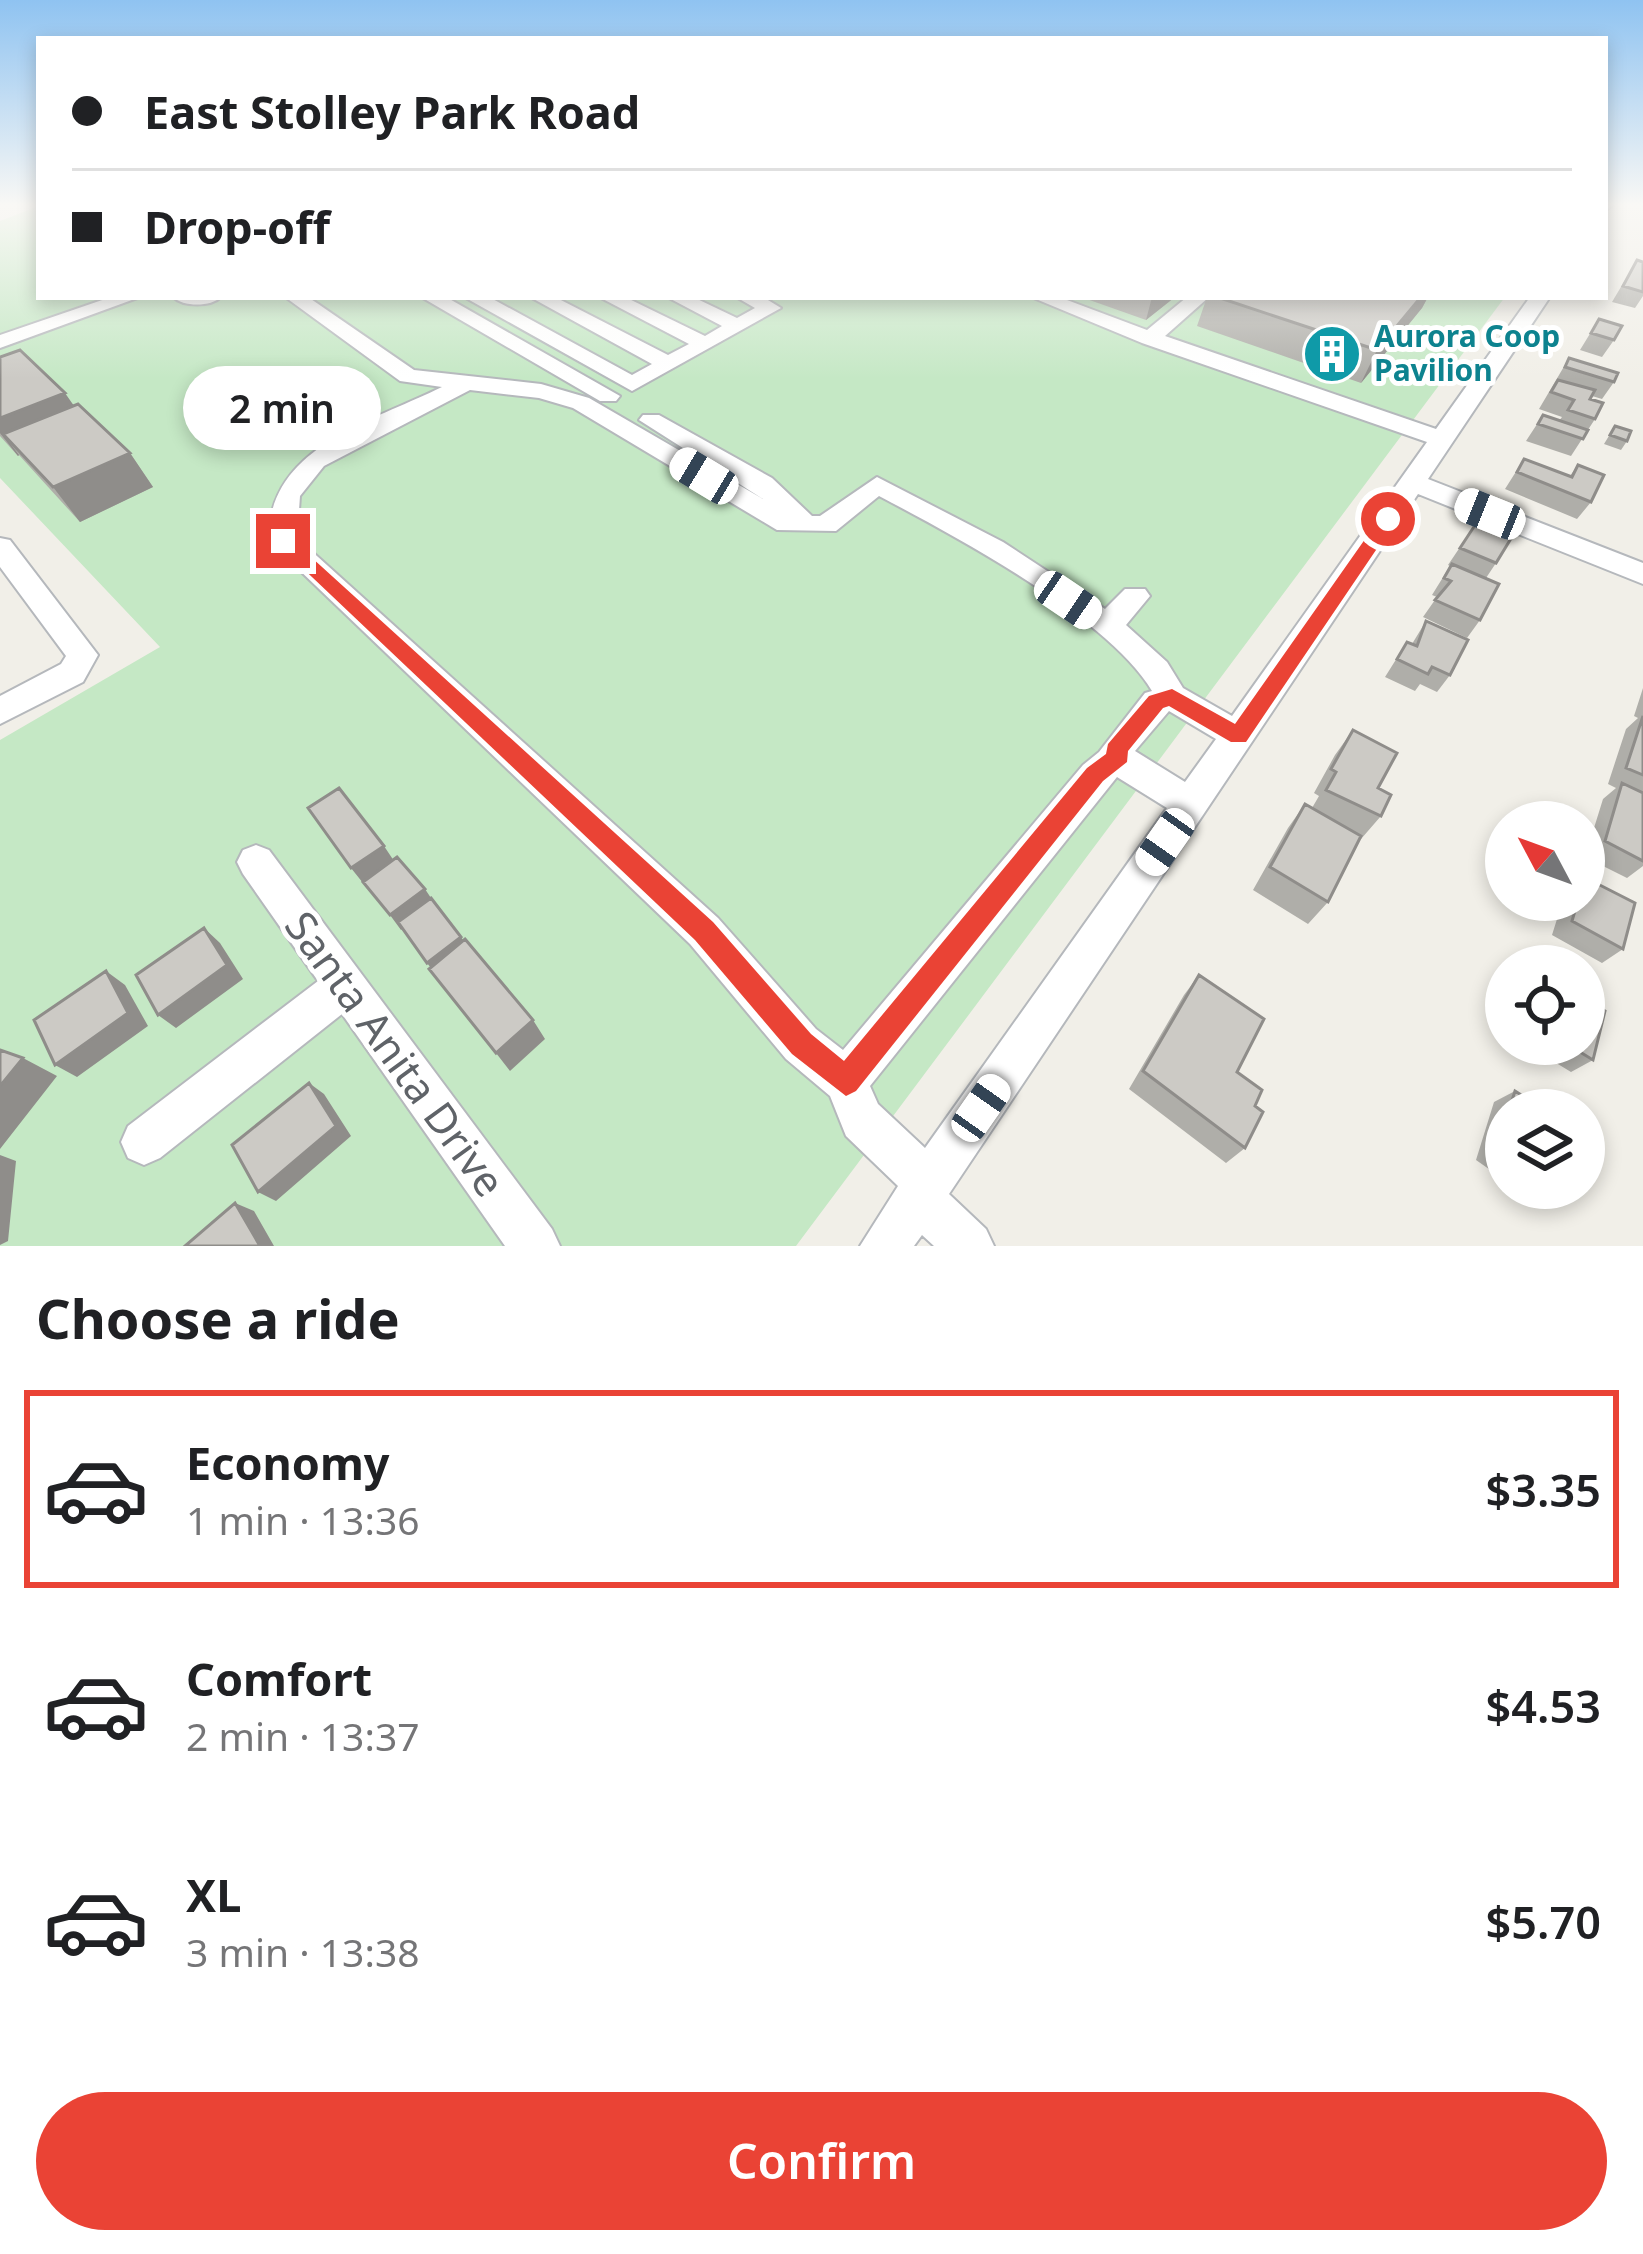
<!DOCTYPE html>
<html lang="en">
<head>
<meta charset="utf-8">
<style>
	:root { --surface:#fff; --page:#f6f6f6; --text:#202124; --muted:#757577; --line:#e0e0e0; --accent:#ea4335 }
	body { margin:0; font-family:"Noto Sans",sans-serif; background:var(--page); color:var(--text); height:100vh; display:flex; flex-direction:column; font-size:45px; white-space:nowrap }
	* { box-sizing:border-box; margin:0 }
	p { font-size:39px; color:var(--muted) }
	.icon { flex:none; width:66px; height:66px; fill:none; stroke:currentColor; stroke-width:2; stroke-linecap:round; stroke-linejoin:round }
	.map { position:relative; height:1246px; overflow:hidden }
	.sheet { display:flex; flex-direction:column; background:var(--surface); flex:1 }
	.sheet>* { flex:none }
	.guide { position:absolute; left:36px; top:36px; width:1572px; height:264px; border-radius:0px; box-shadow:0 6px 18px #0003; display:grid; align-content:center; height:264px; padding:0 36px; background:var(--surface) }
	.needle { width:78px; rotate:311deg }
	.controls { position:absolute; left:1485px; top:801px; display:grid; gap:24px }
	.controls a { display:grid; place-items:center; width:120px; height:120px; border-radius:50%; background:var(--surface); box-shadow:0 6px 18px #0003; font-size:60px }
	.end { position:absolute; width:54px; height:54px; margin:-27px; border:15px solid #ea4335; background:#fff; box-shadow:0 0 0 6px #fff }
	.from { border-radius:50% }
	.bubble { position:absolute; height:84px; border-radius:42px; background:var(--surface); box-shadow:0 6px 18px #0003; font-size:39px; font-weight:600; line-height:84px; text-align:center }
	.car { position:absolute; width:36px; height:72px; margin:-36px -18px; border-radius:15px; box-shadow:0 0 9px 3px #0007; background:linear-gradient(#fff 24%,#345 0 40%,#fff 0 76%,#345 0 86%,#fff 0) }
	.guide b { display:flex; align-items:center; gap:42px; height:114px; font-size:45px }
	.guide b+b { border-top:3px solid var(--line) }
	.guide i { width:30px; height:30px; background:var(--text) }
	ul { padding:0; list-style:none }
	li { display:flex; align-items:center; gap:36px; height:198px; margin:0 24px 18px; padding:0 12px; border:6px solid transparent; border-radius:0px }
	li div { flex:1 }
	li b { display:block; font-size:45px }
	li em { font-style:normal; font-weight:600 }
	li.active { border-color:var(--accent) }
	li>.icon { width:108px; height:108px; stroke-width:1.5 }
	h2 { padding:0 36px; font-size:54px; line-height:144px }
	.action { display:flex; gap:24px; margin-top:auto; padding:24px 36px }
	.action a { flex:1; height:138px; border-radius:72px; background:var(--accent); color:#fff; font-size:48px; font-weight:600; line-height:138px; text-align:center }
	.map>svg:first-child { display:block }
	.green { fill:#c5e8c5 }
	.lines { fill:none; stroke-linecap:round; stroke-linejoin:round }
	.minor-casing { stroke:#b5b8bc; stroke-width:4 }
	.minor { fill:#fff; fill-rule:evenodd }
	.wall { fill:#afaea9 }
	.shaded-wall { fill:#8f8d8a }
	.building { fill:#cccac5; stroke:#8f8d8a; stroke-width:3 }
	.route { fill:#ea4335 }
	.labels { text-anchor:middle; stroke-width:10; stroke-linejoin:round; paint-order:stroke }
	.far-culture-label { font-size:30px; font-weight:bold; fill:#0d838f; stroke:#fff; text-anchor:start }
	.near-street-label { font-size:42px; fill:#5f6368; stroke:#fff }
</style>
</head>
<body>
<div class="map">
<svg width="1643" height="1246" viewBox="0 0 1643 1246">
	<rect width="100%" height="100%" fill="#f1efe8"/>
	<path class="green" d="M39,206V297H1505L796,1246H0V740L160,647L0,478V221Z"/>
	<g class="lines">
		<defs>
			<path id="minor" d="M1605,204H1614L1605,211Z
				M111,297H140L0,348V335Z
				M173,297H221C211,307 183,307 173,297Z
				M285,297H308L414,370L541,384L589,398L763,499L639,420L643,415H659L772,478L812,516H820L877,477L1003,542L1105,609L1125,589H1145L1150,596L1126,625L1167,662L1183,688L1232,716L1427,442L1142,343L1031,297H1059L1147,330L1187,297H1209L1165,336L1436,429L1530,297H1550L1428,479L1643,563V584L1418,494L949,1194L986,1229L994,1246H934L922,1235L914,1246H860L898,1186L846,1136L830,1096L786,1059L690,944L269,541C266,448 371,422 442,387L400,381ZM470,390L539,398L573,408L777,530L836,531L879,496C955,536 1109,618 1152,691L1145,693L1099,752L1083,765L843,1050L816,1029L718,918L297,538L300,496L324,466ZM1169,711L1216,739L1185,782L1135,751ZM1117,777L1167,808L925,1148L878,1104L870,1086Z
				M421,297H446L620,396L616,401H600Z
				M464,297H489L632,375L652,364L530,297H555L668,355L689,344L599,297H625L705,336L722,326L667,297H693L737,318L755,308L736,297H763L781,308L632,391Z
				M0,538L10,540L98,655L83,682L0,724V696L61,664L66,656L0,567Z
				M256,845L269,850L552,1229L560,1246H505L342,1014L160,1158L144,1165L128,1158L121,1142L128,1126L318,981L243,874L237,862L243,850Z"/>
		</defs>
		<use href="#minor" class="minor-casing"/>
		<use href="#minor" class="minor"/>
	</g>
	<path class="wall" d="M1637,260L1643,262V296L1635,308L1612,302Z
		M1081,297H1175L1146,320Z
		M1207,297H1428L1422,308L1361,383L1197,326Z
		M1599,319L1614,340L1602,357L1580,350Z
		M0,357L74,405L130,453L153,487L80,522L19,455L18,456L0,436Z
		M1569,358L1614,382L1602,399L1592,396L1590,399L1595,419L1571,456L1526,441L1543,415L1559,421L1562,417L1539,409Z
		M1615,426L1627,441L1621,450L1604,444Z
		M1524,459L1570,476L1578,465L1591,502L1577,519L1505,489Z
		M1483,513L1496,563L1486,578L1480,620L1467,638L1423,617L1437,597L1432,595L1450,566L1448,565Z
		M1426,621L1450,675L1437,692L1420,684L1415,691L1385,677L1407,642L1412,644Z
		M1643,688V866L1627,878L1585,857L1603,799L1616,788L1608,784L1626,729L1638,718L1634,716Z
		M1353,730L1378,788L1381,816L1361,839H1360L1328,902L1308,924L1253,890L1288,828L1305,804L1312,808L1319,796L1314,793L1335,755Z
		M1563,900H1584L1623,949L1602,963L1552,935Z
		M1199,975L1237,1072L1255,1106L1245,1148L1226,1163L1129,1089L1184,995Z
		M1525,1044H1584L1593,1060L1571,1072Z
		M1515,1091L1545,1110H1506V1181L1476,1160L1494,1102Z
		M1517,1188H1556L1532,1199Z"/>
	<path class="shaded-wall" d="M1152,297H1175L1146,320Z
		M1421,297H1428L1422,308L1361,383L1377,350Z
		M65,393L88,426L3,434L19,455L18,456L0,433V418Z
		M130,453L153,487L80,522L53,487Z
		M384,846L394,861L363,883L351,868Z
		M425,889L435,904L401,930L390,915Z
		M204,928L220,943L243,979L176,1028L158,1015Z
		M461,937L471,951L438,977L427,963Z
		M106,971L125,985L148,1026L77,1077L55,1065Z
		M533,1020L545,1039L510,1071L496,1053Z
		M23,1058L57,1076L0,1149V1086Z
		M309,1083L324,1094L351,1136L276,1201L258,1192Z
		M0,1155L16,1161L8,1241L0,1245Z
		M235,1203L254,1211L274,1246H260Z"/>
	<path class="building" d="M1637,260L1643,262V292L1623,286Z
		M1217,297H1421L1377,350Z
		M1599,319L1622,326L1614,340L1591,333Z
		M20,350L65,393L0,418V357Z
		M1569,358L1618,373L1614,382L1565,367Z
		M1558,380L1595,390L1590,399L1603,403L1595,419L1568,410L1574,400L1551,392Z
		M78,404L130,453L53,487L3,434Z
		M1543,415L1588,430L1583,439L1538,424Z
		M1615,426L1631,431L1627,441L1610,435Z
		M1524,459L1572,477L1578,465L1604,475L1591,502L1517,472Z
		M1483,513L1518,527L1496,563L1460,548Z
		M1452,564L1499,584L1480,620L1435,600L1451,581L1444,578Z
		M1426,621L1468,640L1450,675L1432,667L1428,674L1397,659L1407,642L1417,646Z
		M1643,716V775L1626,768Z
		M1353,730L1397,753L1378,788L1391,795L1381,816L1326,790L1336,772L1331,769Z
		M1622,783L1643,793V861L1605,841Z
		M339,788L384,846L351,868L308,808Z
		M1305,804L1361,836L1328,902L1270,867Z
		M397,857L425,889L390,915L363,882Z
		M1584,877L1635,903L1623,949L1572,921L1578,900H1584Z
		M431,898L461,937L427,963L398,922Z
		M204,928L227,965L158,1015L136,975Z
		M465,939L533,1020L496,1053L429,969Z
		M106,971L128,1013L55,1065L34,1020Z
		M1199,975L1264,1019L1237,1072L1262,1090L1255,1106L1263,1112L1245,1148L1143,1071Z
		M1584,999L1605,1011L1593,1060L1567,1044H1584Z
		M0,1050L23,1058L0,1086Z
		M309,1083L336,1126L258,1192L232,1145Z
		M1515,1091L1545,1110H1509Z
		M1506,1119V1156L1496,1150Z
		M235,1203L260,1246H185Z"/>
	<linearGradient id="sky" x2="0" y2="1"><stop stop-color="#8fc3f1"/><stop offset="0.54" stop-color="#f9f8f5"/><stop offset="1" stop-color="#f9f8f5" stop-opacity="0"/></linearGradient>
	<rect width="1643" height="379" fill="url(#sky)"/>
	<path class="route" d="M1382,515L1397,519L1246,742H1231L1169,706L1163,708L1128,751L1127,762L1103,781L856,1091L846,1096L792,1054L695,940L274,541L289,537L713,922L811,1034L844,1061L1087,768L1106,754L1108,744L1149,696L1172,689L1235,724Z"/>
	<defs>
		<symbol id="building-disc" viewBox="-11 -11 22 22"><circle r="9.5" fill="#0f9aa8" stroke="#fff"/><path d="M-4-6H4V6H1V3H-1V6H-4ZM-2.5-4.3h1.7v1.8h-1.7ZM.8-4.3h1.7v1.8H.8ZM-2.5-1h1.7V.8h-1.7ZM.8-1h1.7V.8H.8Z" fill="#fff"/></symbol>
	</defs>
	<g fill-rule="evenodd">
		<use href="#building-disc" x="1299" y="321" width="66" height="66"/>
	</g>
	<g class="labels">
		<g class="far-culture-label">
			<text x="1374" y="347">Aurora Coop<tspan x="1374" dy="34">Pavilion</tspan></text>
		</g>
		<g class="near-street-label">
			<text transform="translate(395 1054) rotate(54)" y="15">Santa Anita Drive</text>
		</g>
	</g>
</svg>
<div class="controls">
<a><svg class="needle" viewBox="-14 -14 28 28"><path d="M0-13l5 13h-10z" fill="#e53935"/><path d="M0 13l5-13h-10z" fill="#757577"/></svg></a>
<a><svg class="icon" aria-label="locate" viewBox="0 0 24 24"><circle cx="12" cy="12" r="6"/><path d="M12 2v4M12 18v4M2 12h4M18 12h4"/></svg></a>
<a><svg class="icon" aria-label="layers" viewBox="0 0 24 24"><path d="M12 4l9 5-9 5-9-5zM3 14l9 5 9-5"/></svg></a>
</div>
<i class="end from" style="left:1388px;top:519px"></i>
<i class="end" style="left:283px;top:541px"></i>
<div class="bubble" style="left:183px;top:366px;width:198px">2 min</div>
<i class="car" style="left:704px;top:476px;rotate:301deg"></i>
<i class="car" style="left:1490px;top:514px;rotate:292deg"></i>
<i class="car" style="left:1068px;top:600px;rotate:124deg"></i>
<i class="car" style="left:1165px;top:842px;rotate:215deg"></i>
<i class="car" style="left:981px;top:1108px;rotate:35deg"></i>
<div class="guide">
<b><i class="from"></i>East Stolley Park Road</b>
<b><i></i>Drop-off</b>
</div>
</div>
<section class="sheet">
<h2>Choose a ride</h2>
<ul>
<li class="active"><svg class="icon" aria-label="car" viewBox="0 0 24 24"><path d="M5 17H2v-5l4-1 3-4h7l3 4 3 1v5h-3M9 17h6M6 11h13"/><circle cx="7" cy="17" r="2"/><circle cx="17" cy="17" r="2"/></svg><div><b>Economy</b><p>1 min · 13:36</p></div><em>$3.35</em></li>
<li><svg class="icon" aria-label="car" viewBox="0 0 24 24"><path d="M5 17H2v-5l4-1 3-4h7l3 4 3 1v5h-3M9 17h6M6 11h13"/><circle cx="7" cy="17" r="2"/><circle cx="17" cy="17" r="2"/></svg><div><b>Comfort</b><p>2 min · 13:37</p></div><em>$4.53</em></li>
<li><svg class="icon" aria-label="car" viewBox="0 0 24 24"><path d="M5 17H2v-5l4-1 3-4h7l3 4 3 1v5h-3M9 17h6M6 11h13"/><circle cx="7" cy="17" r="2"/><circle cx="17" cy="17" r="2"/></svg><div><b>XL</b><p>3 min · 13:38</p></div><em>$5.70</em></li>
</ul>
<div class="action"><a>Confirm</a></div>
</section>
</body>
</html>
